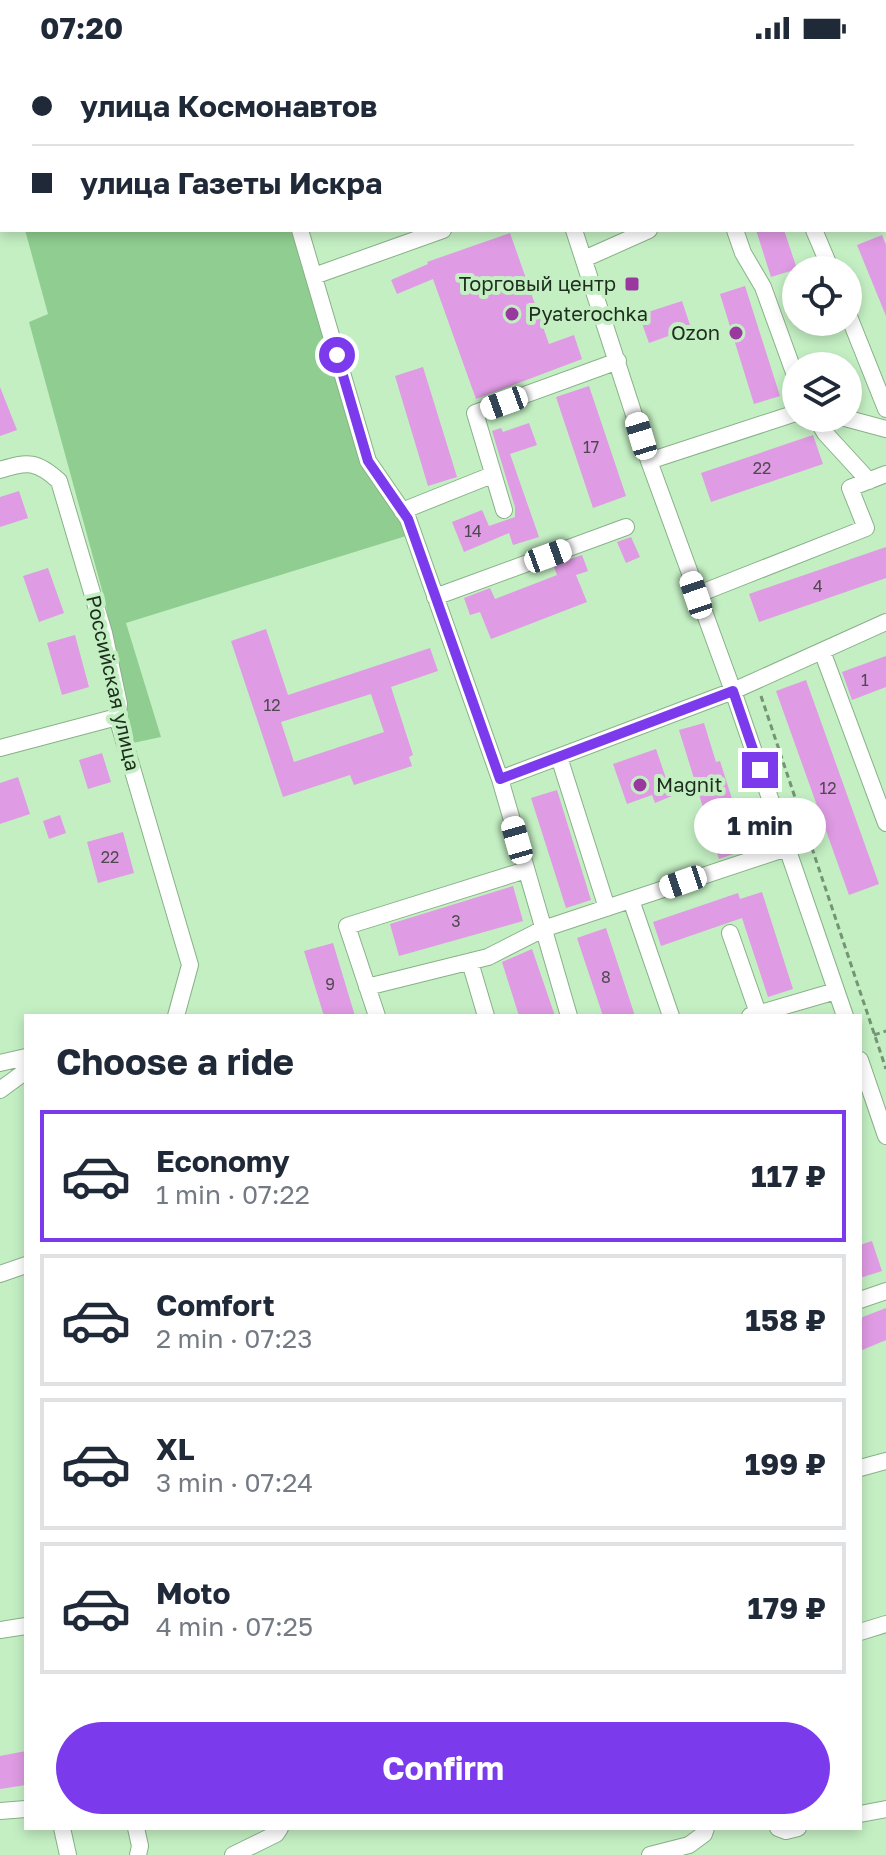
<!DOCTYPE html>
<html lang="en">
<head>
<meta charset="utf-8">
<style>
	:root { --surface:#fff; --page:#f2f2f3; --text:#1f2937; --muted:#747a83; --line:#e0e1e3; --accent:#7c3aed }
	body { margin:0; font-family:"Golos Text",sans-serif; background:var(--page); color:var(--text); height:100vh; display:flex; flex-direction:column; font-size:30px; white-space:nowrap }
	* { box-sizing:border-box; margin:0 }
	p { font-size:26px; color:var(--muted) }
	.icon { flex:none; width:44px; height:44px; fill:none; stroke:currentColor; stroke-width:2; stroke-linecap:round; stroke-linejoin:round }
	.map { position:relative; flex:1; overflow:hidden }
	.side { position:absolute; left:24px; top:958px; width:838px; height:816px; display:flex; flex-direction:column; background:var(--surface); border-radius:0px; box-shadow:0 4px 12px #0003 }
	.side>* { flex:none }
	.hud { position:absolute; left:0px; top:0px; width:886px; height:176px; box-shadow:0 4px 12px #0003; display:grid; align-content:center; height:176px; padding:0 32px; background:var(--surface) }
	.fabs { position:absolute; left:782px; top:200px; display:grid; gap:16px }
	.fabs a { display:grid; place-items:center; width:80px; height:80px; border-radius:50%; background:var(--surface); box-shadow:0 4px 12px #0003; font-size:40px }
	.end { position:absolute; width:36px; height:36px; margin:-18px; border:10px solid #7c3aed; background:#fff; box-shadow:0 0 0 4px #fff }
	.from { border-radius:50% }
	.bubble { position:absolute; height:56px; border-radius:28px; background:var(--surface); box-shadow:0 4px 12px #0003; font-size:26px; font-weight:700; line-height:56px; text-align:center }
	.car { position:absolute; width:24px; height:48px; margin:-24px -12px; border-radius:10px; box-shadow:0 0 6px 2px #0007; background:linear-gradient(#fff 24%,#345 0 40%,#fff 0 76%,#345 0 86%,#fff 0) }
	.hud b { display:flex; align-items:center; gap:28px; height:76px; font-size:30px }
	.hud b+b { border-top:2px solid var(--line) }
	.hud i { width:20px; height:20px; background:var(--text) }
	ul { padding:0; list-style:none }
	li { display:flex; align-items:center; gap:24px; height:132px; margin:0 16px 12px; padding:0 16px; border:4px solid var(--line); border-radius:0px }
	li div { flex:1 }
	li b { display:block; font-size:30px }
	li em { font-style:normal; font-weight:700 }
	li.selected { border-color:var(--accent) }
	li>.icon { width:72px; height:72px; stroke-width:1.5 }
	h2 { padding:0 32px; font-size:36px; line-height:96px }
	.primary-button { display:flex; gap:16px; margin-top:auto; padding:16px 32px }
	.primary-button a { flex:1; height:92px; border-radius:48px; background:var(--accent); color:#fff; font-size:32px; font-weight:700; line-height:92px; text-align:center }
	.status { display:flex; justify-content:space-between; align-items:center; height:56px; padding:0 40px; background:var(--surface); direction:ltr }
	.status svg { height:22px; fill:currentColor }
	.map>svg:first-child { display:block }
	.green { fill:#8fce90 }
	.building { fill:#df9be3; fill-rule:evenodd }
	.lines { fill:none; stroke-linecap:round; stroke-linejoin:round }
	.minor-casing { stroke:#88b188; stroke-width:18 }
	.path { stroke:#759375; stroke-width:3; stroke-dasharray:6 4; stroke-linecap:butt }
	.minor { stroke:#fff; stroke-width:16 }
	.route { stroke:#7c3aed; stroke-width:10 }
	.poi-dot { fill:#9939a0; stroke:#c4efc3; stroke-width:3 }
	.labels { text-anchor:middle; stroke-width:8; stroke-linejoin:round; paint-order:stroke }
	.number-label { font-size:16px; fill:#4e494f }
	.poi-label { font-size:20px; fill:#1e2e1e; stroke:#c4efc3; text-anchor:end }
	.street-label { font-size:20px; fill:#1e2e1e; stroke:#c4efc3 }
</style>
</head>
<body>
<div class="status"><b>07:20</b><svg viewBox="0 0 49 12"><path d="M0 12V9h3v3zM5 12V6h3v6zM10 12V3h3v9zM15 12V0h3v12zM26 1h20v11H26zM47 4h2v5h-2z"/></svg></div>
<div class="map">
<svg width="886" height="1799" viewBox="0 0 886 1799">
	<rect width="100%" height="100%" fill="#c4efc3"/>
	<path class="green" d="M25,174H295L366,407L398,457L406,480L126,567L161,681L133,687L105,545L29,266L48,258Z"/>
	<path class="building" d="M756,174H784L797,213L771,221Z
		M510,177L549,288L574,279L582,303L476,343L433,223L397,238L391,224L428,208L427,206Z
		M882,179L886,189V260L857,189Z
		M745,230L780,340L754,348L720,238Z
		M682,245L691,272L649,287L639,259Z
		M423,311L457,421L428,430L395,320Z
		M589,330L626,440L593,452L556,341Z
		M0,331L17,374L0,380Z
		M529,367L537,389L510,398L539,481L513,489L509,477L464,496L452,466L482,454L489,470L515,461V451L492,375L501,372L503,376Z
		M813,379L823,408L711,446L701,417Z
		M19,435L28,462L0,471V441Z
		M631,481L640,501L626,507L617,486Z
		M886,491V522L759,566L749,538Z
		M582,499L588,515L576,519L587,546L491,583L480,556L470,559L464,542L490,532L495,543L557,519L553,509Z
		M48,512L64,557L39,566L23,520Z
		M266,573L288,639L430,592L438,615L391,631L413,699L409,701L412,710L354,729L350,719L283,741L231,585ZM371,638L384,676L294,706L281,666Z
		M75,579L89,631L62,639L47,587Z
		M886,600V631L852,644L842,616Z
		M806,624L879,828L849,839L776,635Z
		M704,667L716,706L720,705L748,793L719,803L679,674Z
		M656,693L672,740L655,747L652,739L627,748L613,708Z
		M102,697L111,726L88,733L79,704Z
		M18,721L30,758L0,768V727Z
		M557,734L591,844L566,852L531,742Z
		M60,759L66,777L49,783L43,765Z
		M123,776L134,817L98,827L87,786Z
		M513,830L523,865L399,900L390,868Z
		M762,836L793,933L768,941L742,862L661,890L653,866L738,837L740,843Z
		M606,872L635,960H603L577,882Z
		M333,887L355,960H324L304,895Z
		M532,893L555,960H519L502,906Z
		M872,1185L882,1215L860,1222V1189Z
		M886,1252V1284L860,1295V1262Z
		M26,1695V1729L0,1733V1700Z"/>
	<g class="lines">
		<defs>
			<path id="minor" d="M22,0L23,2
				M250,0V2
				M512,0L513,2
				M748,0L749,2
				M827,0L828,2
				M884,66L886,65
				M0,106H2
				M884,130L886,134
				M300,174L368,405L408,463L500,723L569,960
				M574,174L649,405L733,635L845,960
				M735,174L743,197L763,231L796,322
				M814,174L831,214
				M584,203L649,174
				M314,220L443,174
				M848,258L886,353
				M816,362L825,377L869,425
				M845,362L886,373
				M649,405L796,357
				M0,414C28,405 37,405 59,425L104,577L119,648L117,661L190,909L176,960
				M504,454L475,357L618,305
				M402,455L492,419
				M696,539L866,472L850,432L886,418
				M435,541L626,471
				M822,595L886,767
				M0,692L117,661
				M559,701L607,852
				M500,723L733,635L886,566
				M631,844L671,960
				M730,877L758,957
				M470,906L486,960
				M367,931L488,901L543,873L787,792
				M377,960L347,870L526,814
				M750,960L836,935
				M860,1004L886,1080
				M0,1007L26,1001
				M0,1034L26,1015
				M0,1218L26,1209
				M860,1244L886,1235
				M860,1412L886,1405
				M0,1574L26,1570
				M860,1576L886,1568
				M0,1755L26,1753
				M860,1758L886,1753
				M62,1772L68,1799
				M136,1772L140,1790L138,1799
				M778,1772L786,1775L798,1772
				M233,1799L276,1778L280,1772
				M650,1799L689,1789L704,1778L706,1772"/>
		</defs>
		<use href="#minor" class="minor-casing"/>
		<path class="path" d="M761,640L886,1013
			M874,979L886,975"/>
		<use href="#minor" class="minor"/>
	</g>
	<g class="lines">
		<path class="route" d="M337,299L368,405L408,463L500,723L733,635L760,714"/>
	</g>
	<g class="poi-dot">
		<rect x="624" y="220" width="16" height="16" rx="4"/>
		<circle cx="512" cy="258" r="8"/>
		<circle cx="736" cy="277" r="8"/>
		<circle cx="640" cy="729" r="8"/>
	</g>
	<g class="labels">
		<g class="number-label">
			<text x="591" y="397">17</text>
			<text x="762" y="418">22</text>
			<text x="473" y="481">14</text>
			<text x="818" y="536">4</text>
			<text x="865" y="630">1</text>
			<text x="272" y="655">12</text>
			<text x="828" y="738">12</text>
			<text x="110" y="807">22</text>
			<text x="456" y="871">3</text>
			<text x="606" y="927">8</text>
			<text x="330" y="934">9</text>
		</g>
		<g class="poi-label">
			<text x="616" y="235">Торговый центр</text>
			<text x="528" y="265" text-anchor="start">Pyaterochka</text>
			<text x="720" y="284">Ozon</text>
			<text x="656" y="736" text-anchor="start">Magnit</text>
		</g>
		<g class="street-label">
			<text transform="translate(113 627) rotate(77)" y="7">Российская улица</text>
		</g>
	</g>
</svg>
<div class="fabs">
<a><svg class="icon" aria-label="locate" viewBox="0 0 24 24"><circle cx="12" cy="12" r="6"/><path d="M12 2v4M12 18v4M2 12h4M18 12h4"/></svg></a>
<a><svg class="icon" aria-label="layers" viewBox="0 0 24 24"><path d="M12 4l9 5-9 5-9-5zM3 14l9 5 9-5"/></svg></a>
</div>
<i class="end from" style="left:337px;top:299px"></i>
<i class="end" style="left:760px;top:714px"></i>
<div class="bubble" style="left:694px;top:742px;width:132px">1 min</div>
<i class="car" style="left:504px;top:347px;rotate:250deg"></i>
<i class="car" style="left:641px;top:380px;rotate:343deg"></i>
<i class="car" style="left:548px;top:500px;rotate:70deg"></i>
<i class="car" style="left:696px;top:539px;rotate:341deg"></i>
<i class="car" style="left:517px;top:784px;rotate:344deg"></i>
<i class="car" style="left:683px;top:826px;rotate:251deg"></i>
<div class="hud">
<b><i class="from"></i>улица Космонавтов</b>
<b><i></i>улица Газеты Искра</b>
</div>
<section class="side">
<h2>Choose a ride</h2>
<ul>
<li class="selected"><svg class="icon" aria-label="car" viewBox="0 0 24 24"><path d="M5 17H2v-5l4-1 3-4h7l3 4 3 1v5h-3M9 17h6M6 11h13"/><circle cx="7" cy="17" r="2"/><circle cx="17" cy="17" r="2"/></svg><div><b>Economy</b><p>1 min · 07:22</p></div><em>117 ₽</em></li>
<li><svg class="icon" aria-label="car" viewBox="0 0 24 24"><path d="M5 17H2v-5l4-1 3-4h7l3 4 3 1v5h-3M9 17h6M6 11h13"/><circle cx="7" cy="17" r="2"/><circle cx="17" cy="17" r="2"/></svg><div><b>Comfort</b><p>2 min · 07:23</p></div><em>158 ₽</em></li>
<li><svg class="icon" aria-label="car" viewBox="0 0 24 24"><path d="M5 17H2v-5l4-1 3-4h7l3 4 3 1v5h-3M9 17h6M6 11h13"/><circle cx="7" cy="17" r="2"/><circle cx="17" cy="17" r="2"/></svg><div><b>XL</b><p>3 min · 07:24</p></div><em>199 ₽</em></li>
<li><svg class="icon" aria-label="car" viewBox="0 0 24 24"><path d="M5 17H2v-5l4-1 3-4h7l3 4 3 1v5h-3M9 17h6M6 11h13"/><circle cx="7" cy="17" r="2"/><circle cx="17" cy="17" r="2"/></svg><div><b>Moto</b><p>4 min · 07:25</p></div><em>179 ₽</em></li>
</ul>
<div class="primary-button"><a>Confirm</a></div>
</section>
</div>
</body>
</html>
